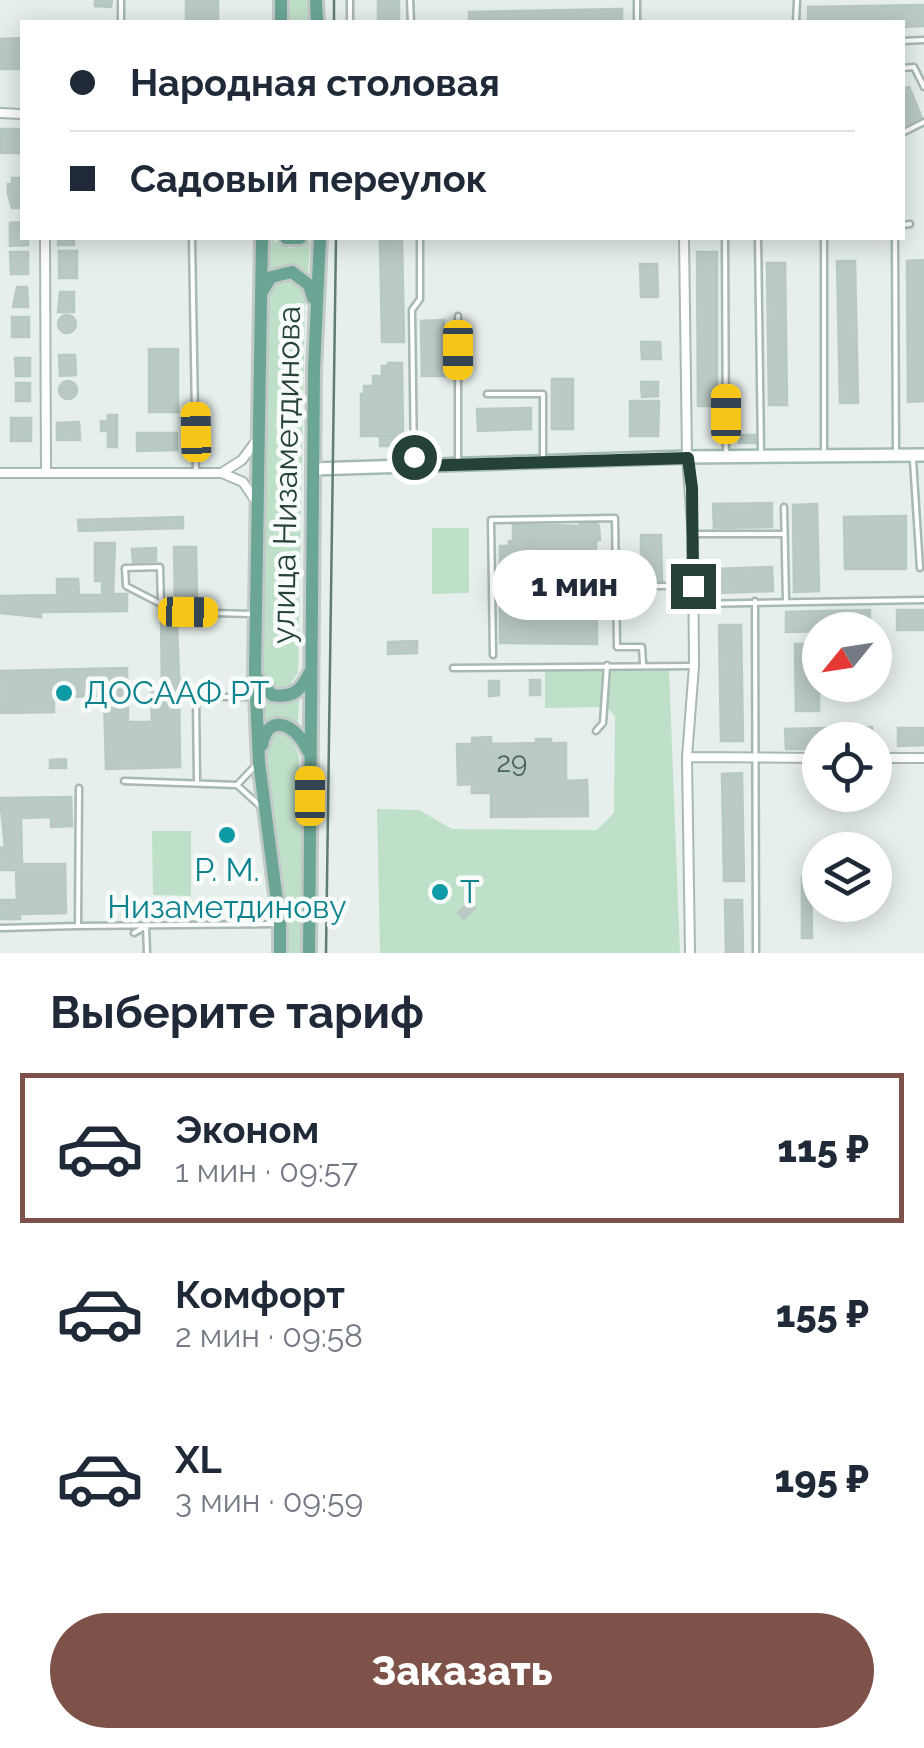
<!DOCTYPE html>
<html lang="ru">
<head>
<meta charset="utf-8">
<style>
	:root { --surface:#fff; --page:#f6f6f7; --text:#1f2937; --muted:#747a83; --line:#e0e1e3; --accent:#7f5249 }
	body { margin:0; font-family:Raleway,sans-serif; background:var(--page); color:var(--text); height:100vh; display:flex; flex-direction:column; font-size:38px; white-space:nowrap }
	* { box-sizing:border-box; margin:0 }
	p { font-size:32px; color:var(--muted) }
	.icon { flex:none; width:55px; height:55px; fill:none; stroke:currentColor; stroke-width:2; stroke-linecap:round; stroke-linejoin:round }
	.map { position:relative; height:953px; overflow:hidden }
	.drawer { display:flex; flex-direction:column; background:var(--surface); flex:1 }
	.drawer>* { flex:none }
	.guide { position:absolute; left:20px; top:20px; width:885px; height:220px; border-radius:0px; box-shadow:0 5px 25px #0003; display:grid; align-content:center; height:220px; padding:0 50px; background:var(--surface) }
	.needle { width:65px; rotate:240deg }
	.controls { position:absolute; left:802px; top:612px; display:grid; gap:20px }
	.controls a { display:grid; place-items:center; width:90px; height:90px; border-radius:50%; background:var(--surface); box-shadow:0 5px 25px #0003; font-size:50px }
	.end { position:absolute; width:45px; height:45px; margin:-22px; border:12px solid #24423a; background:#fff; box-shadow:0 0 0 5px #fff }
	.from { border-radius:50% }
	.bubble { position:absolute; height:70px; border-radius:35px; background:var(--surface); box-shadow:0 5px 25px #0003; font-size:32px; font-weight:800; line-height:70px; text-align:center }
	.car { position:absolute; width:30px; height:60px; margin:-30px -15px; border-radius:12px; box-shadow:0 0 8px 2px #0007; background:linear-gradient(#f5c518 24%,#345 0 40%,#f5c518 0 76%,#345 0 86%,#f5c518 0) }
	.guide b { display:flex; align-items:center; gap:35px; height:95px; font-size:38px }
	.guide b+b { border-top:2px solid var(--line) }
	.guide i { width:25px; height:25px; background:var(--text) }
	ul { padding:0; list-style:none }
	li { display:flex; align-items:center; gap:30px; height:150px; margin:0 20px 15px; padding:0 30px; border:5px solid transparent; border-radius:0px }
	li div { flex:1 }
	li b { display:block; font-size:38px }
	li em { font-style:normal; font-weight:800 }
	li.selected { border-color:var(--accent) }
	li>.icon { width:90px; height:90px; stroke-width:1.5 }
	h2 { padding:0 50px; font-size:45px; line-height:120px }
	.primary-button { display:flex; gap:20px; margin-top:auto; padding:20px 50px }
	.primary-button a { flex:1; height:115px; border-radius:60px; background:var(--accent); color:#fff; font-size:40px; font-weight:800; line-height:115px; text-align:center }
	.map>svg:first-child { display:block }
	.green { fill:#bfe0c8 }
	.building { fill:#bbcac4; stroke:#b8c9c2; stroke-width:2.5 }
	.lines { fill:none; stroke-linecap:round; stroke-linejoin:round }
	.service-casing { stroke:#a8b8b2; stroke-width:9 }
	.minor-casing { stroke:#a8b8b2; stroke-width:12 }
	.secondary-casing { stroke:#a4bbb3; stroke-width:16 }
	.primary-casing { stroke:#c2cac8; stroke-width:18 }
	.service { stroke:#fff; stroke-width:4 }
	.minor { stroke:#fff; stroke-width:8 }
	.secondary { stroke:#fff; stroke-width:11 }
	.primary { stroke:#6aa596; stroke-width:12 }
	.tram { stroke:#5f7d75; stroke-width:2.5 }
	.route { stroke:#24423a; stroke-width:12 }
	.culture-dot { fill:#0f9aa8; stroke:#f7fbf9; stroke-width:4 }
	.labels { text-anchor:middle; stroke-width:9; stroke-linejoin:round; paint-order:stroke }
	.number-label { font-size:28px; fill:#4a645c }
	.street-label { font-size:32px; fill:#24423a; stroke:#f7fbf9 }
	.culture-label { font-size:32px; fill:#0d838f; stroke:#f7fbf9; text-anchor:start }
</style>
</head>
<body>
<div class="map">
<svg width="924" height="953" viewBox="0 0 924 953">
	<rect width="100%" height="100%" fill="#e6efeb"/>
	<path class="green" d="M288,0H309V22H289Z
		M272,240L290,248L310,241L308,275L290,266L268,272Z
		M285,281L297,283L305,294V303L298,673L289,686L276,689L265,684L260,673L266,296L274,285Z
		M432,528H469V593L432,594Z
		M669,668L680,953H380L377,809L419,810L452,829L597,830L614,813L615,716L606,707L545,708V670Z
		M299,696L298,725L281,719L262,725L260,697L282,703Z
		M276,733L291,736L299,756L298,799L303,854L301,953H287L286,919L264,752L267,740Z
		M152,831H191V896L153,895Z"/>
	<path class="building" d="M95,0H112L111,7L95,6Z
		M186,0H218V22H186Z
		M378,0H399V22H378Z
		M924,5V26L902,27V22H808V7Z
		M622,9V22H469V12Z
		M22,38V69H0V39Z
		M909,87L922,118L902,126V89Z
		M1,129H22V153H1Z
		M12,178H22V193H8V184H12Z
		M8,193H22V208H12Z
		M22,222V238H28V245L10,246V223Z
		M58,238H74V245H58Z
		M402,240L404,342H382L380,241Z
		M59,251H77V278H59Z
		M10,252H28V274H11Z
		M697,252H717V406H698Z
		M924,260V401L908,402L907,261Z
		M837,261H855L858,403H840Z
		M767,263H785L787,405H769Z
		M640,264H657L658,297H641Z
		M17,287H27L28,307H13Z
		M60,292H74V312H58Z
		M58 324a9 9 0 1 1 18 0a9 9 0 1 1-18 0Z
		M12,317H29V337H12Z
		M444,320L445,376H422L421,321Z
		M641,342H660L661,359H642Z
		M149,349H178V412H149Z
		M59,355H75L76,375L60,376Z
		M15,358H30V376H16Z
		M388,363H402L403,436H361V394H364V386H373V376H382V366H388Z
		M552,379H573V429H552Z
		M59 390a9 9 0 1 1 18 0a9 9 0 1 1-18 0Z
		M641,382H658V396L642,397Z
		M16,383H30V401H16Z
		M630,401H659L658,436H630Z
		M531,408V429L478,431L477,409Z
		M108,415H117V447H108V431H101V421H108Z
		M11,418H31V441H11Z
		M79,422L80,440H57V423Z
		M137,433H177V450L137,451Z
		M739,435H756V443H739Z
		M380,436H403V446H380Z
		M772,503V527L714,528L713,504Z
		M817,504L819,591L794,592L793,505Z
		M906,516V569H845L844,517Z
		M183,517V528L79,531L78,520Z
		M580,522H596L599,526L600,540H596L597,644L500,643V608H510V603H514V580H500V546H509V541H513V524L580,526Z
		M641,535H661L662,582H641Z
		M95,543H115L113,594H127V611L41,612V617L0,613V596L57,595V579H78L79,595H102V581H95Z
		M174,547H196L197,603H175Z
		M156,548V561L133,562L132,549Z
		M772,567L773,591L717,593L716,569Z
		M870,610V630L786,632V612Z
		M897,610H924V630H897Z
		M173,613V623H177L179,679H183V690H179L180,767L106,769L104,696L54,697V712L0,713V671L127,668L128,722H152L151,690H162L161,614Z
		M719,625H741L743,741H721Z
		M417,641V653L388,654V642Z
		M795,644H819V711H796Z
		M530,680H540V695H530Z
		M489,681H499V695L489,696Z
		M872,727V740H820V749H786L785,729Z
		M898,728H924V745L898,746Z
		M491,737V744L537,743L536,739H551V743H566V781L587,780L588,816L491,817V793H472V784L458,785L457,744H472V738Z
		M66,759V768H50V760Z
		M742,773L744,881H724L722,774Z
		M71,797L72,826L51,827V817L21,818L22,864H65L66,913L20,914V919H0V900H17L16,870H0V848L5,847L0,798Z
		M802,877H811L812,938H802Z
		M725,900H742L743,953H726Z
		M469,902L475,908L464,919L458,913Z"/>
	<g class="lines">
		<defs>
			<path id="service" d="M121,0V22
				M350,0V22
				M410,0L411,22
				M637,22V0
				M796,22L797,0
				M902,41L924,40
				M902,68L914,67L924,87
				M902,133L924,122
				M902,225L910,224
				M192,238L196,473
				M725,238L726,453
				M758,238L761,453
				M824,238V453
				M895,238L896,453
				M458,316V460
				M487,394H543V457
				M913,460L920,568
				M414,465L412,310L420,299V238
				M784,507L786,601
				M694,534H784
				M640,586H693
				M755,601L756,953
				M161,604L126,586L125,568L160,567L161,604L176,612L251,614
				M694,604L924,600
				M493,655L491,520L615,518L617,647H642L643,664
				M453,668L694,666
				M596,731L603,723L607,665
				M124,781L237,785L256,765
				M197,783L196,697H250
				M237,785L259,805
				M79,788L78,926L275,924
				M0,928L78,926
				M134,933L146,926L147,953"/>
			<path id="minor" d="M0,113L22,114
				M45,238L46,472
				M684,238L687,457L693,538L694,666L687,757L690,953
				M223,472L242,460L256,441
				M0,473H222L243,482L257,503
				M687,757L820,758
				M875,758H924"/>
			<path id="secondary" d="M313,469L687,457L924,455"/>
			<path id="primary" d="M281,0V22
				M316,0L317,22
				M262,238L255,672L259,762L280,924V953
				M286,238H300
				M262,292L271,277L292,272L309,285L313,298
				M258,679L272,695C292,698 301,691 309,674
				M262,745C268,710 298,726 308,751
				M309,953L314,369L320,238"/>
		</defs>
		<use href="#service" class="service-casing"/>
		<use href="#minor" class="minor-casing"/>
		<use href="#secondary" class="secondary-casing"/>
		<use href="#primary" class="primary-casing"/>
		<use href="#service" class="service"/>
		<use href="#minor" class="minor"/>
		<use href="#secondary" class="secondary"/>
		<use href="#primary" class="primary"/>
		<path class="tram" d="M334,0V22
			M326,953L336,238"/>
	</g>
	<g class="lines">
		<path class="route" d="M414,457V466L688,458L692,488L693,586"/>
	</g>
	<g class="culture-dot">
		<circle cx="64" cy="693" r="10"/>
		<circle cx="227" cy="835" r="10"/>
		<circle cx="440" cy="892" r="10"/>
	</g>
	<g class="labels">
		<g class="number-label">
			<text x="512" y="772">29</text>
		</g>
		<g class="street-label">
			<text transform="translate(286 475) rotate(-89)" y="11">улица Низаметдинова</text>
		</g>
		<g class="culture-label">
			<text x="84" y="704">ДОСААФ РТ</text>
			<text x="227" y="881" text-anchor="middle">Р. М.<tspan x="227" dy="37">Низаметдинову</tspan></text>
			<text x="460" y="903">Т</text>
		</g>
	</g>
</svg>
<div class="controls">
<a><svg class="needle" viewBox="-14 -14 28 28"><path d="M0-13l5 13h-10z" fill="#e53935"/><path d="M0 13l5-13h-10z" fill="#747a83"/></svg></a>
<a><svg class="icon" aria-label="locate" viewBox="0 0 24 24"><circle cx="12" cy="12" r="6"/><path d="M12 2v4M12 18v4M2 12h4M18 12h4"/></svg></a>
<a><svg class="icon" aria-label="layers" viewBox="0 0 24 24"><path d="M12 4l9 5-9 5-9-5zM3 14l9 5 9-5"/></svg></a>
</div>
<i class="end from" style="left:414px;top:457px"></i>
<i class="end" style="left:693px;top:586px"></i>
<div class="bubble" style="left:492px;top:550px;width:165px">1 мин</div>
<i class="car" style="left:458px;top:350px;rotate:180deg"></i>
<i class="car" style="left:726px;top:414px;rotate:0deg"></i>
<i class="car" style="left:196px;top:432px;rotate:359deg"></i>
<i class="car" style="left:188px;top:612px;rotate:91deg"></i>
<i class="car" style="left:310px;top:796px;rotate:0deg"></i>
<div class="guide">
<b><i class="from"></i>Народная столовая</b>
<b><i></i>Садовый переулок</b>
</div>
</div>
<section class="drawer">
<h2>Выберите тариф</h2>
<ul>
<li class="selected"><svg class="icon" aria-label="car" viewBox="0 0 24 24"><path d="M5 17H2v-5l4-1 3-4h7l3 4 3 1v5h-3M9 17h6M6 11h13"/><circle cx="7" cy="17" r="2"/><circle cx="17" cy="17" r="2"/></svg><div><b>Эконом</b><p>1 мин · 09:57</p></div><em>115 ₽</em></li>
<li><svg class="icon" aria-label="car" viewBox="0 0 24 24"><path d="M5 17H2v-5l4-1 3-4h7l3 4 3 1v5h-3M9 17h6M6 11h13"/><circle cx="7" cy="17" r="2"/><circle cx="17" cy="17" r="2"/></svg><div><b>Комфорт</b><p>2 мин · 09:58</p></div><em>155 ₽</em></li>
<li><svg class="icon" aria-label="car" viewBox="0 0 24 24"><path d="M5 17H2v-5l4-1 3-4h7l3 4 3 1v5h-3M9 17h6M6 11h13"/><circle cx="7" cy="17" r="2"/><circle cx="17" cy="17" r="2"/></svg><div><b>XL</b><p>3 мин · 09:59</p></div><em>195 ₽</em></li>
</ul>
<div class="primary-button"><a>Заказать</a></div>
</section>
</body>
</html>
